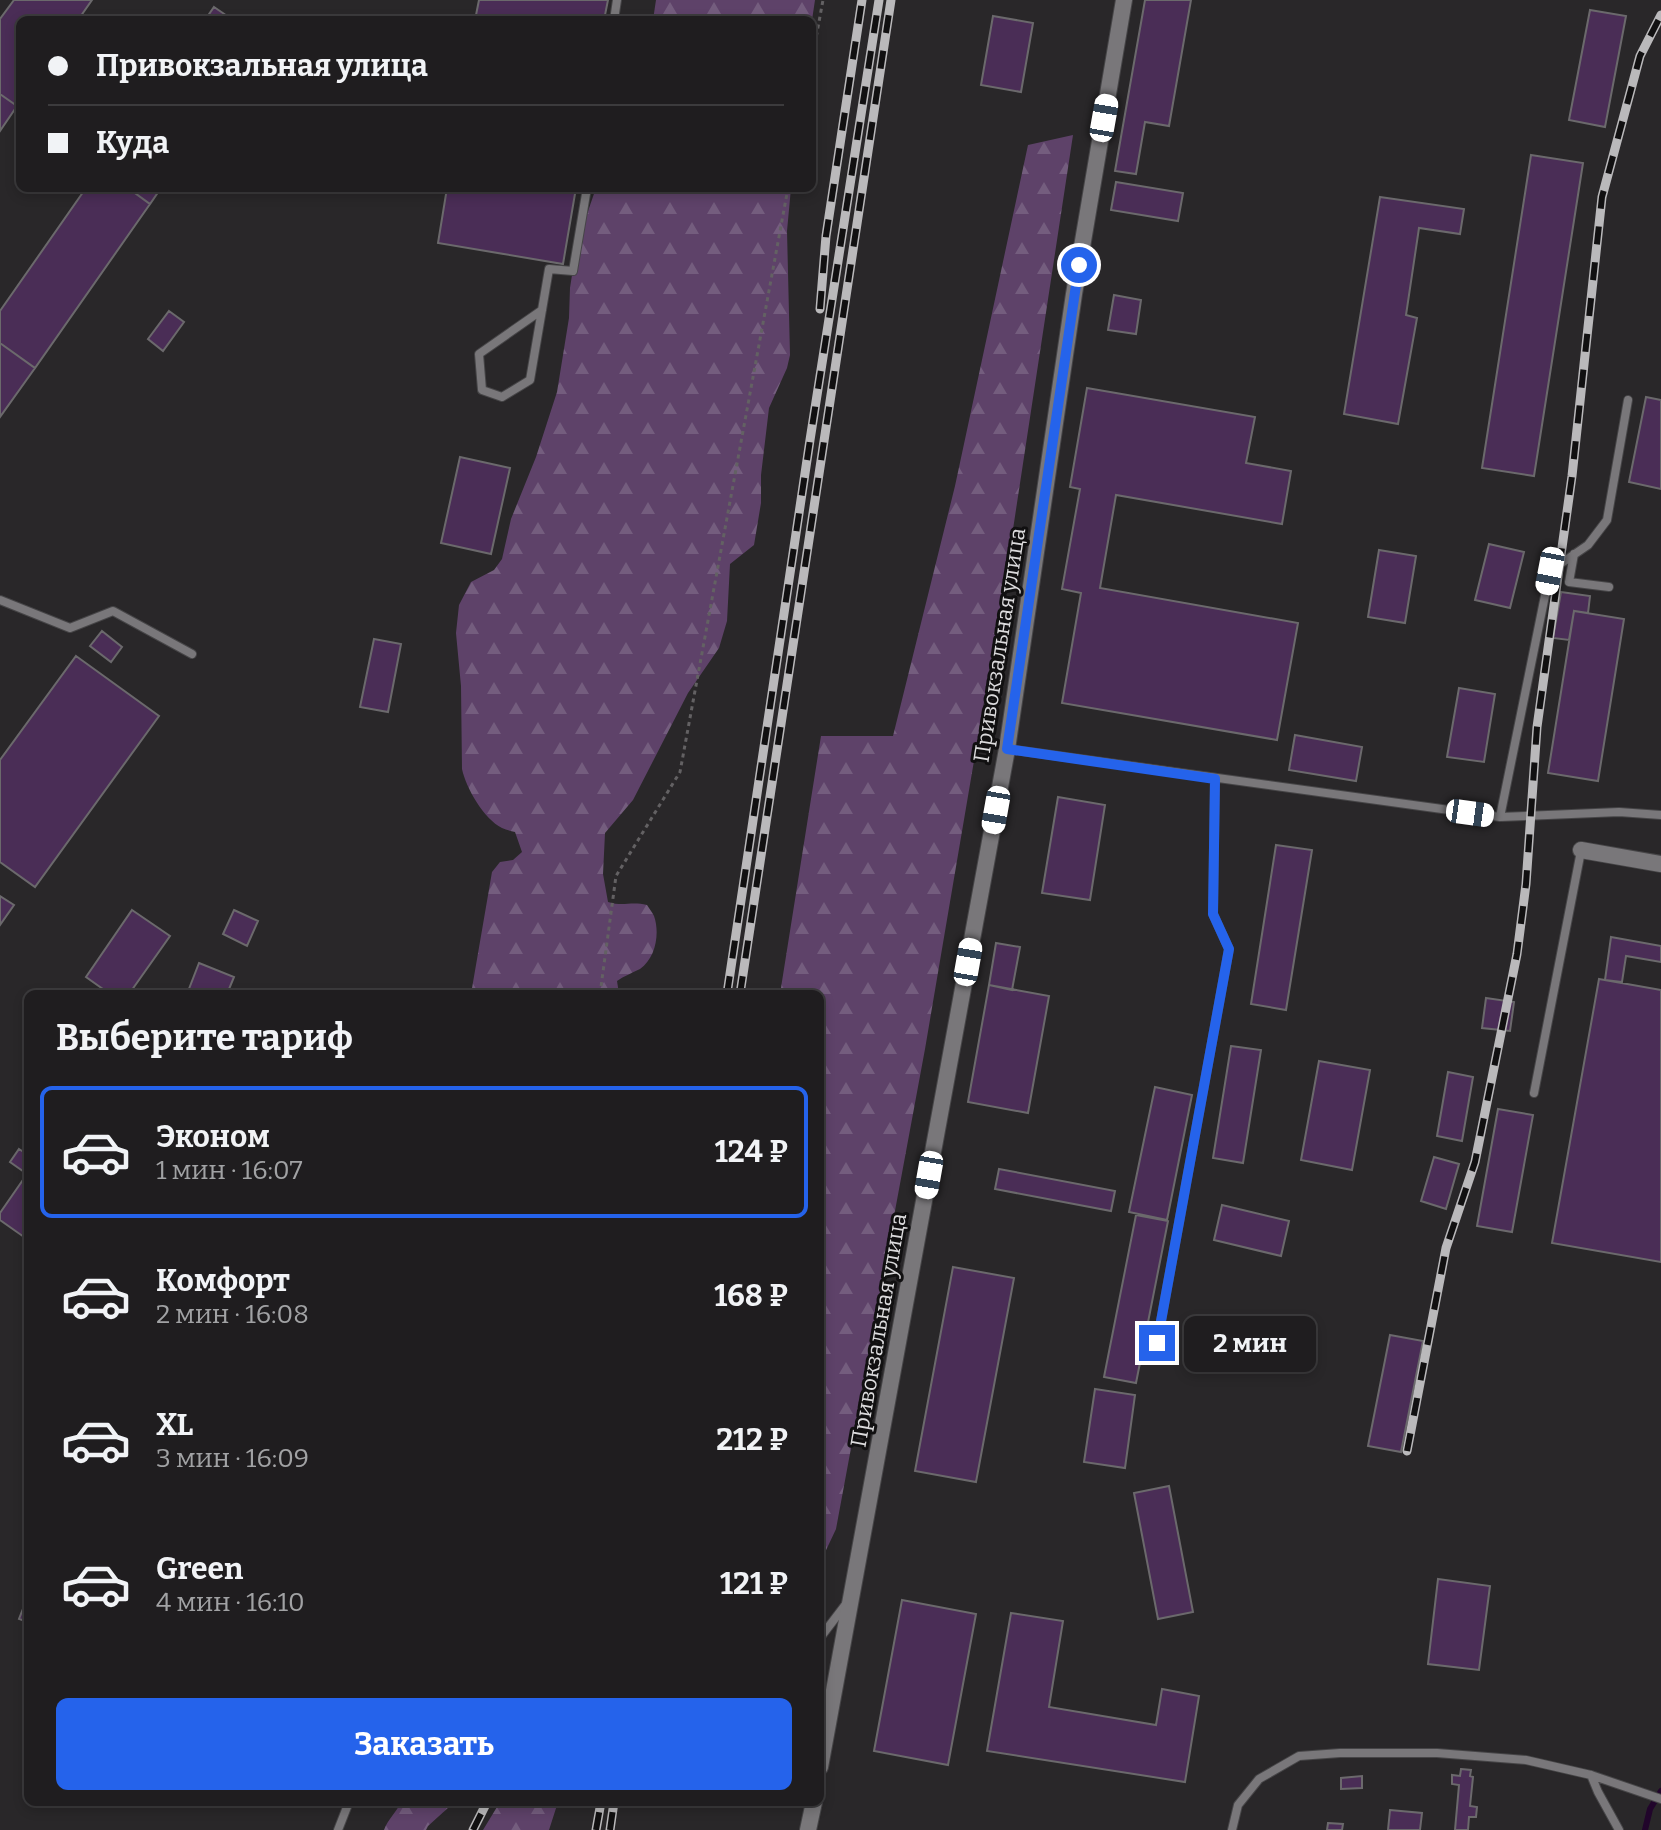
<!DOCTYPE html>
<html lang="ru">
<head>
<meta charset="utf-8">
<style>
	:root { --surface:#1f1d1f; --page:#2c2a2c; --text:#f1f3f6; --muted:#a1a2a4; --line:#3c3b3d; --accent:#2563eb }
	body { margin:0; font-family:Bitter,serif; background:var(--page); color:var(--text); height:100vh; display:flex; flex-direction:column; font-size:30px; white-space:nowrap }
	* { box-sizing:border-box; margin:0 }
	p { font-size:26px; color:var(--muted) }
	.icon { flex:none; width:44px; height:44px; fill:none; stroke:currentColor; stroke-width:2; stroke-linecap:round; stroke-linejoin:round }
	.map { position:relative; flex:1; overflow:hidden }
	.drawer { position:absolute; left:24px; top:990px; width:800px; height:816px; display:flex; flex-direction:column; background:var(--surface); border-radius:12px; box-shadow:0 4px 12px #0003,0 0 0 2px var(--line) }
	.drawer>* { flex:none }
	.top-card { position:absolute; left:16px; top:16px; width:800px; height:176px; border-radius:12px; box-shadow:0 4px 12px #0003,0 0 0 2px var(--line); display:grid; align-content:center; height:176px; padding:0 32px; background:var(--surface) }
	.end { position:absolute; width:36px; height:36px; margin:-18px; border:10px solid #2563eb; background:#fff; box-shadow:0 0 0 4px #fff }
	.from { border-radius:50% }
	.bubble { position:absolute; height:56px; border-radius:12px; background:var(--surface); box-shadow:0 4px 12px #0003,0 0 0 2px var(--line); font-size:26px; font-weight:700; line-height:56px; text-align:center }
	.car { position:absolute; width:24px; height:48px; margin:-24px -12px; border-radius:10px; box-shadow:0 0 6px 2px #0007; background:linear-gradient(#fff 24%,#345 0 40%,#fff 0 76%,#345 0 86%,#fff 0) }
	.top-card b { display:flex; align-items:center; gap:28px; height:76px; font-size:30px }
	.top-card b+b { border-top:2px solid var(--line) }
	.top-card i { width:20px; height:20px; background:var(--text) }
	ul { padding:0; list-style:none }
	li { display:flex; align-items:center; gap:24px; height:132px; margin:0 16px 12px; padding:0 16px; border:4px solid transparent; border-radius:12px }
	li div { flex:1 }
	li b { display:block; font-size:30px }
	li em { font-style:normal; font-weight:700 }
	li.active { border-color:var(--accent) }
	li>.icon { width:72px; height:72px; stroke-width:1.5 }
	h2 { padding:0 32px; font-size:36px; line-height:96px }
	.cta { display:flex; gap:16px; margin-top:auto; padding:16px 32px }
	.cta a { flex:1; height:92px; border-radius:12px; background:var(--accent); color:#fff; font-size:32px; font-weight:700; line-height:92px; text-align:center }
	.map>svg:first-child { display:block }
	.forest { fill:url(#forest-firs) }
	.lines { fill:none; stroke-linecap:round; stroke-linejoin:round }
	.stream { stroke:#21052b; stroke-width:6 }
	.building { fill:#4a2d56; stroke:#6b696c; stroke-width:2 }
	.service-casing { stroke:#464547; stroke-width:10 }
	.minor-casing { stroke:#464547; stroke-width:18 }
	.path { stroke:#636163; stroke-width:3; stroke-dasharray:4 4; stroke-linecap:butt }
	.service { stroke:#79777a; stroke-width:8 }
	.minor { stroke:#79777a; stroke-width:16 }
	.rail-casing { stroke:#bab9bb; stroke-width:9 }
	.rail { stroke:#111011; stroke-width:6; stroke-dasharray:18; stroke-linecap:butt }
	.route { stroke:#2563eb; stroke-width:10 }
	.labels { text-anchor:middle; stroke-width:6; stroke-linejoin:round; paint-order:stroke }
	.street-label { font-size:22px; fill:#dcdbdd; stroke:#111011 }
</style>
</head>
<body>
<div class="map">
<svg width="1661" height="1830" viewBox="0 0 1661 1830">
	<defs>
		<pattern id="forest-firs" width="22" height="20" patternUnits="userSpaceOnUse" patternTransform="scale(2)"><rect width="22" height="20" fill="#5e4269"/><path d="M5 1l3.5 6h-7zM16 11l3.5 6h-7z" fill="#745d7e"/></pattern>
	</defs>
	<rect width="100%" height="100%" fill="#292729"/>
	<path class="forest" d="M656,0H815L812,20H653Z
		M1073,135L1010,549L925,1049L836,1529L820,1563V994H780L821,736H893L955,486L1028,145Z
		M596,188H791L787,231L790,355L787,368L769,408L761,475V503L754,545L730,564L727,621L719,648L688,693L633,800L605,833L603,874L608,902C624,907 630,901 647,905C649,908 652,912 654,916C660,933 656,958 640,969C632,973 624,976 617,981L619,994H471L492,872L500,862L513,860L522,852L515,832C511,831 506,830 502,828C484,819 466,788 462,769L461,686L456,633L459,605L471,582L494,570L502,559L511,519L536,457L557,392L569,318L570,288L577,243Z
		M401,1802H458L449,1807L428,1826L426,1830H384C388,1819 396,1813 401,1802Z
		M500,1802H558L549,1830H483Z"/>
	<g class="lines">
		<path class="stream" d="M1645,1830L1650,1809L1661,1791"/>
	</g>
	<path class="building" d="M14,0H92L78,20H20V103L17,106L0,94V19Z
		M479,0H608L604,20H475Z
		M1145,0H1191L1169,126L1145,122L1136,174L1115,171Z
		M214,7L233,20H205Z
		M1590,10L1626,16L1605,127L1569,120Z
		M993,16L1033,23L1021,92L981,85Z
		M0,94L17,106L0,131Z
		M1531,155L1583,163L1534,476L1482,468Z
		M1116,182L1183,193L1178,221L1111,210Z
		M86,188H128L150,204L35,368L0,343V311Z
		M128,188H161L150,204Z
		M447,188H576L563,264L438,243Z
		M1380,197L1464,209L1460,234L1419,228L1406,315L1417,318L1398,424L1344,414Z
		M1114,295L1141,300L1136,334L1108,330Z
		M169,311L184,322L163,351L148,339Z
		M0,343L35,368L0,417Z
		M1087,388L1255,417L1246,463L1291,471L1282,524L1116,495L1100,588L1298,623L1277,740L1062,703L1081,593L1062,589L1080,489L1070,487Z
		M1646,397L1661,400V489L1629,482Z
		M460,457L510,468L491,554L441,543Z
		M1489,544L1524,552L1510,608L1475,600Z
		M1379,550L1416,556L1405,623L1368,617Z
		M1561,592L1590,596L1588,613L1574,611L1569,640L1553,638Z
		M1574,611L1624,619L1598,781L1548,773Z
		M102,631L122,647L111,662L90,646Z
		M374,639L401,644L388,712L360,707Z
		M76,656L159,716L35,887L0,862V760Z
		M1459,688L1495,694L1484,762L1447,757Z
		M1295,735L1362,747L1356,781L1289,770Z
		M1058,797L1105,805L1090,900L1042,893Z
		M1276,845L1312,850L1286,1010L1251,1004Z
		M0,896L14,905L0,925Z
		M132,910L170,936L129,994H110L86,977Z
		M234,910L258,921L247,946L223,934Z
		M1611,937L1661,946V962L1626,956L1622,982L1605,980Z
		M996,943L1020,947L1012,990L989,985Z
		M199,963L234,977L227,994H187Z
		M1599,979L1661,990V1262L1552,1243Z
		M989,985L1049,996L1028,1113L968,1102Z
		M1486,998L1514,1002L1510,1031L1482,1028Z
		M1231,1046L1261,1050L1243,1163L1213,1158Z
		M1319,1061L1370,1070L1352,1170L1301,1160Z
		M1448,1072L1473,1077L1462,1141L1437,1136Z
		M1155,1087L1192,1095L1167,1220L1129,1212Z
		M1498,1109L1533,1115L1512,1232L1477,1226Z
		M19,1149L28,1155V1232L24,1237L0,1220V1213L27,1174L10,1162Z
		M1434,1157L1459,1164L1446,1209L1421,1201Z
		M999,1169L1115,1191L1111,1211L995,1189Z
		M1222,1205L1289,1221L1281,1256L1214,1240Z
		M1136,1215L1168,1221L1136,1383L1104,1377Z
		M953,1267L1014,1278L976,1482L915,1471Z
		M1390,1335L1423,1341L1401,1452L1368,1446Z
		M1095,1389L1135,1395L1125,1468L1084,1462Z
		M1169,1486L1193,1612L1158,1619L1134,1493Z
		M1438,1579L1490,1586L1479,1670L1428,1664Z
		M28,1596V1622L19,1619Z
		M902,1600L976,1614L948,1765L874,1751Z
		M1011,1613L1063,1621L1049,1707L1156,1725L1162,1689L1199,1696L1185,1782L987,1751Z
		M1461,1769L1471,1770L1470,1776L1473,1777L1470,1806L1477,1807L1476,1817H1469L1468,1830H1455L1459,1785L1452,1784V1775L1460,1776Z
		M1362,1776V1788L1341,1789V1778Z
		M1390,1810L1422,1813L1420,1830H1388Z
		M1328,1823L1343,1824L1342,1830H1327Z"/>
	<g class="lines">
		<defs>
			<path id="service" d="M614,20L617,0
				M542,310L479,354L482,390L502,397L530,380L549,269L573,271L587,188
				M1574,554L1569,582L1609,587
				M0,600L70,628L113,611L192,654
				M1008,749L1500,817L1550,571L1588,545L1607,520L1628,400
				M1500,817L1619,812L1661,815
				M1534,1093L1581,851
				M1157,1343L1229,949L1213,914L1215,779
				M820,1638L846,1604
				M1591,1775L1598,1792L1619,1830
				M338,1830L349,1802
				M1232,1830L1238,1805L1259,1779L1299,1756L1340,1753H1437L1526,1760L1591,1775L1661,1799"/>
			<path id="minor" d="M1581,850L1661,864
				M820,1767L1007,749L1074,294L1124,0
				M808,1830L814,1802"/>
		</defs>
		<use href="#service" class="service-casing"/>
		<use href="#minor" class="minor-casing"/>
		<path class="path" d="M812,60L823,0
			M600,994L616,876L680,772L788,188"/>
		<use href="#service" class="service"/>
		<use href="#minor" class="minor"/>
		<defs>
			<path id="rail" d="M820,309L826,236L862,0
				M727,994L810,440L879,0
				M740,994L891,0
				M1407,1451L1446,1248L1475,1162L1517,954L1526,884L1537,727L1572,476L1602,197L1640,56L1661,15
				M473,1830L487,1802
				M596,1830L601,1802
				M610,1830L614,1802"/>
		</defs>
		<use href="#rail" class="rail-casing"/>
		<use href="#rail" class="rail"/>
	</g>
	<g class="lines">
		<path class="route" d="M1079,265L1007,749L1215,779L1213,914L1229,949L1157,1343"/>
	</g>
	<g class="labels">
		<g class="street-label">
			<text transform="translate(999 645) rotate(-81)" y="8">Привокзальная улица</text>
			<text transform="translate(878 1330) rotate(-80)" y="8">Привокзальная улица</text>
		</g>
	</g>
</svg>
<i class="end from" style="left:1079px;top:265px"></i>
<i class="end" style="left:1157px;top:1343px"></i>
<div class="bubble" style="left:1184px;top:1316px;width:132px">2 мин</div>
<i class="car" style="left:1104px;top:118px;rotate:10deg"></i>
<i class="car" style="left:1550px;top:571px;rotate:191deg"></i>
<i class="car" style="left:996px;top:810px;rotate:190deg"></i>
<i class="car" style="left:1470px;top:813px;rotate:98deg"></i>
<i class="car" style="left:968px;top:962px;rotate:10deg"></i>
<i class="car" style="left:929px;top:1175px;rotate:190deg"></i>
<div class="top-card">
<b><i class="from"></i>Привокзальная улица</b>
<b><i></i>Куда</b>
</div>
<section class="drawer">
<h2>Выберите тариф</h2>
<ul>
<li class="active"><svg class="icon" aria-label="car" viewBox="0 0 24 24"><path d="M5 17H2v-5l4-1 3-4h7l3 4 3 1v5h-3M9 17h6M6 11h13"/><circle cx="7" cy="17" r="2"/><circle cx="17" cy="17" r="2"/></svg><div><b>Эконом</b><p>1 мин · 16:07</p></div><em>124 ₽</em></li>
<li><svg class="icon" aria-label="car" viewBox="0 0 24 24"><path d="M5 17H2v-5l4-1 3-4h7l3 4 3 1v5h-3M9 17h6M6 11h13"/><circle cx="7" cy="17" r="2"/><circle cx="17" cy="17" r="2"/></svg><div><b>Комфорт</b><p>2 мин · 16:08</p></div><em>168 ₽</em></li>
<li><svg class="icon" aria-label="car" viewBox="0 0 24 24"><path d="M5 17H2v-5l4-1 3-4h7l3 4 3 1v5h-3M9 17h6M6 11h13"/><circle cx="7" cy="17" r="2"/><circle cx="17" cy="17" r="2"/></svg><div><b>XL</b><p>3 мин · 16:09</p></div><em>212 ₽</em></li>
<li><svg class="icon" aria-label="car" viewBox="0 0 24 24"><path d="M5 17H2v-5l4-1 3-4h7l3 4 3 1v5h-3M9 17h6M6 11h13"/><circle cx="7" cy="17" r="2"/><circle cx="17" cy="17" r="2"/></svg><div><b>Green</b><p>4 мин · 16:10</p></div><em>121 ₽</em></li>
</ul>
<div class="cta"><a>Заказать</a></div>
</section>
</div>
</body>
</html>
